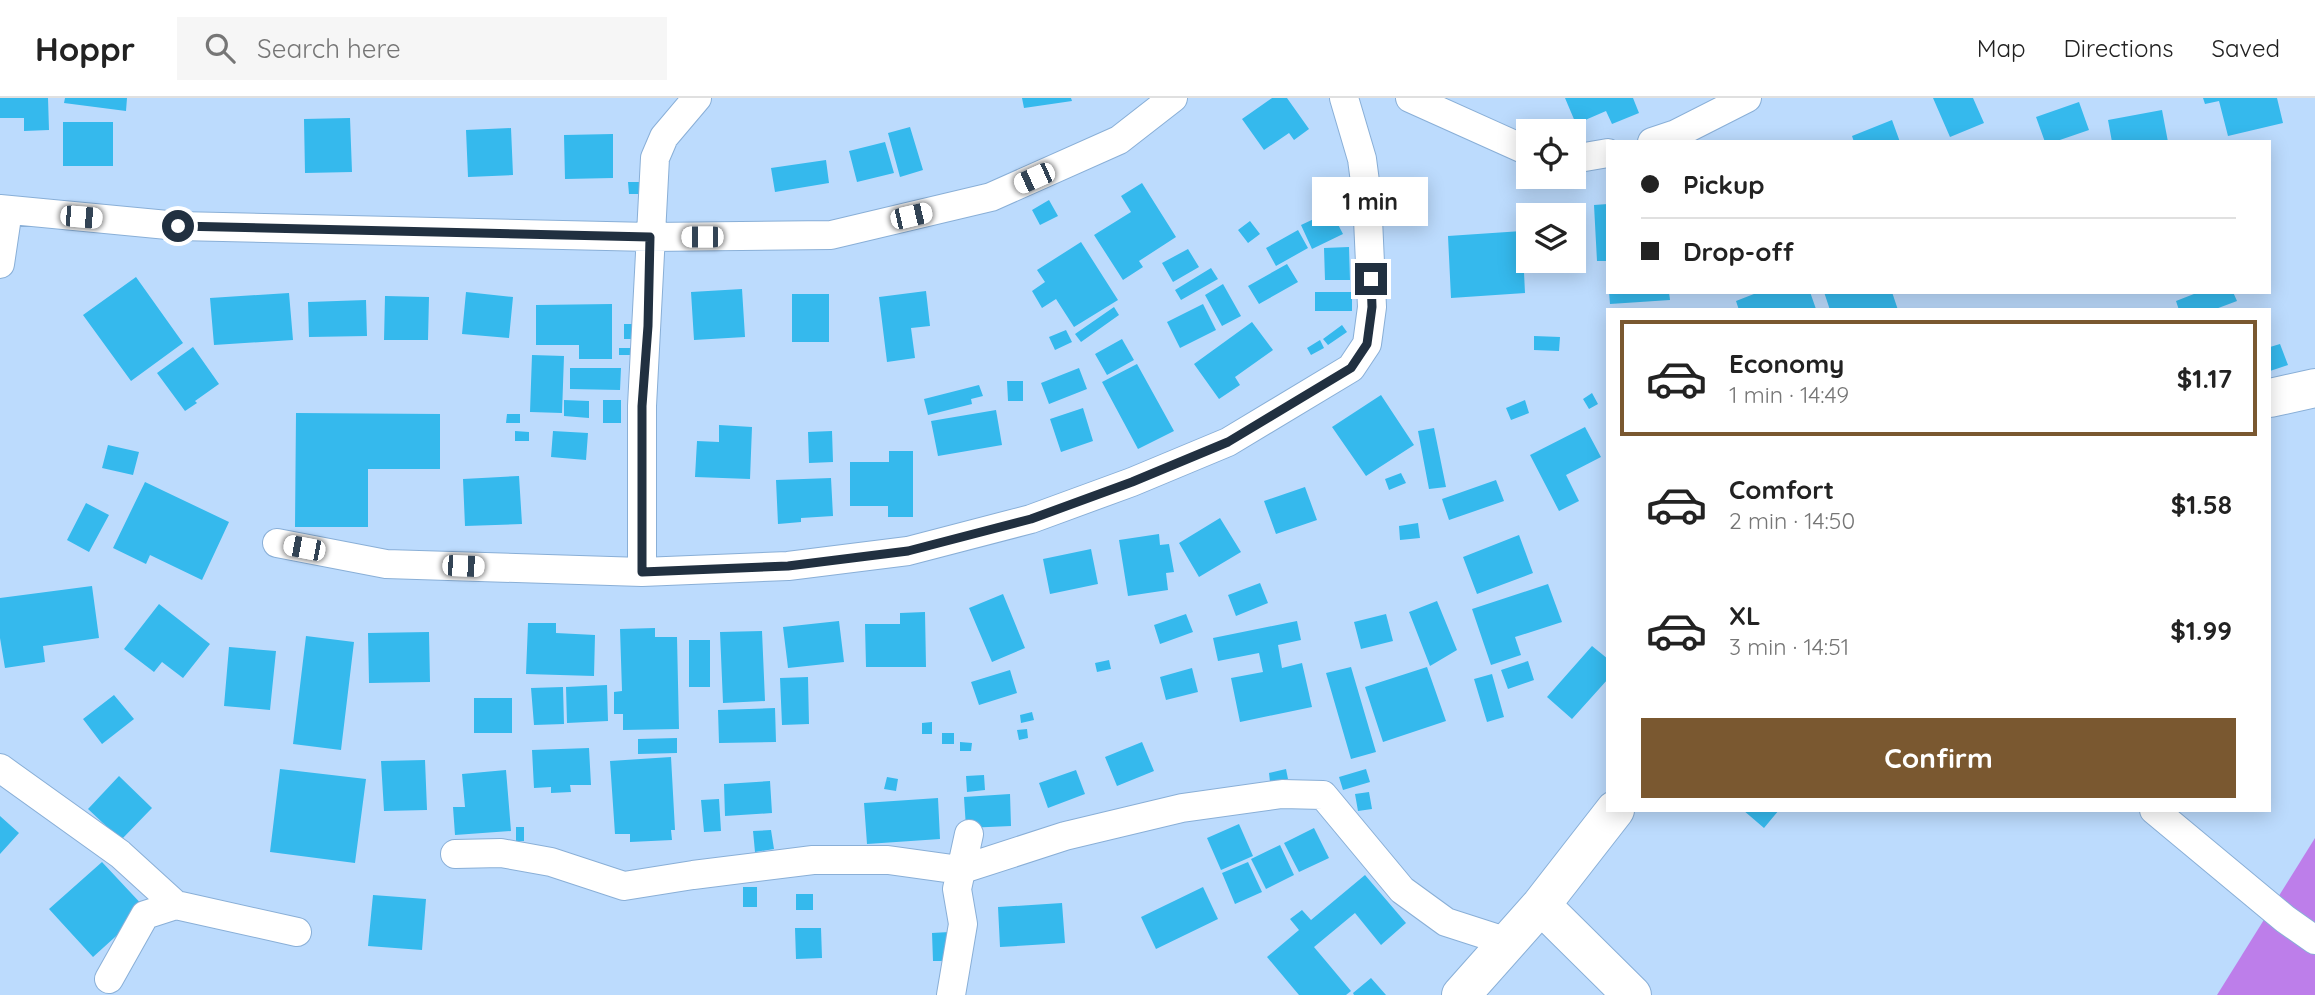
<!DOCTYPE html>
<html lang="en">
<head>
<meta charset="utf-8">
<style>
	:root { --surface:#fff; --page:#f6f6f6; --text:#222; --muted:#767676; --line:#e0e0e0; --accent:#7a5830 }
	body { margin:0; font-family:Quicksand,sans-serif; background:var(--page); color:var(--text); height:100vh; display:flex; flex-direction:column; font-size:26px; white-space:nowrap }
	* { box-sizing:border-box; margin:0 }
	p { font-size:23px; color:var(--muted) }
	.icon { flex:none; width:38px; height:38px; fill:none; stroke:currentColor; stroke-width:2; stroke-linecap:round; stroke-linejoin:round }
	.map { position:relative; flex:1; overflow:hidden }
	.details { position:absolute; left:1606px; top:210px; width:665px; height:504px; display:flex; flex-direction:column; background:var(--surface); border-radius:0px; box-shadow:0 4px 18px #0003 }
	.details>* { flex:none }
	.guide { position:absolute; left:1606px; top:42px; width:665px; height:154px; border-radius:0px; box-shadow:0 4px 18px #0003; display:grid; align-content:center; height:154px; padding:0 35px; background:var(--surface) }
	.fabs { position:absolute; left:1516px; top:21px; display:grid; gap:14px }
	.fabs a { display:grid; place-items:center; width:70px; height:70px; border-radius:0px; background:var(--surface); box-shadow:0 4px 18px #0003; font-size:35px }
	.end { position:absolute; width:32px; height:32px; margin:-16px; border:9px solid #213040; background:#fff; box-shadow:0 0 0 4px #fff }
	.from { border-radius:50% }
	.bubble { position:absolute; height:49px; border-radius:0px; background:var(--surface); box-shadow:0 4px 18px #0003; font-size:23px; font-weight:700; line-height:49px; text-align:center }
	.car { position:absolute; width:21px; height:42px; margin:-21px -10px; border-radius:9px; box-shadow:0 0 5px 2px #0007; background:linear-gradient(#fff 24%,#345 0 40%,#fff 0 76%,#345 0 86%,#fff 0) }
	.guide b { display:flex; align-items:center; gap:24px; height:66px; font-size:26px }
	.guide b+b { border-top:2px solid var(--line) }
	.guide i { width:18px; height:18px; background:var(--text) }
	ul { padding:12px 0 0; list-style:none }
	li { display:flex; align-items:center; gap:21px; height:116px; margin:0 14px 10px; padding:0 21px; border:4px solid transparent; border-radius:0px }
	li div { flex:1 }
	li b { display:block; font-size:26px }
	li em { font-style:normal; font-weight:700 }
	li.on { border-color:var(--accent) }
	li>.icon { width:63px; height:63px; stroke-width:1.5 }
	.primary-button { display:flex; gap:14px; margin-top:auto; padding:14px 35px }
	.primary-button a { flex:1; height:80px; border-radius:0px; background:var(--accent); color:#fff; font-size:28px; font-weight:700; line-height:80px; text-align:center }
	header { display:flex; align-items:center; gap:42px; box-sizing:border-box; height:98px; padding:0 35px; background:var(--surface); border-bottom:2px solid var(--line) }
	header strong { font-size:33px }
	nav { display:flex; gap:38px; margin-inline-start:auto; font-size:24px }
	.search { width:490px; height:63px; background:var(--page); display:flex; align-items:center; gap:18px; box-sizing:border-box; padding:0 24px; border-radius:0px; color:var(--muted); font-size:26px }
	.map>svg:first-child { display:block }
	.forest { fill:#bd7eea }
	.building { fill:#35b9ed }
	.lines { fill:none; stroke-linecap:round; stroke-linejoin:round }
	.street-casing { stroke:#89afd7; stroke-width:30 }
	.secondary-casing { stroke:#89afd7; stroke-width:40 }
	.street { stroke:#fff; stroke-width:28 }
	.secondary { stroke:#fff; stroke-width:38 }
	.route { stroke:#213040; stroke-width:9 }
</style>
</head>
<body>
<header>
<strong>Hoppr</strong>
<div class="search"><svg class="icon" aria-label="search" viewBox="0 0 24 24"><circle cx="10" cy="10" r="6"/><path d="M15 15l6 6"/></svg>Search here</div>
<nav><a>Map</a><a>Directions</a><a>Saved</a></nav>
</header>
<div class="map">
<svg width="2315" height="897" viewBox="0 0 2315 897">
	<rect width="100%" height="100%" fill="#bcdbfd"/>
	<path class="forest" d="M2315,740V897H2217Z"/>
	<path class="building" d="M0,0H48L49,32L24,33V20H0Z
		M65,0H127L126,13L64,5Z
		M1022,0H1071L1072,3L1024,10Z
		M1272,0H1287L1309,31L1294,42L1289,35L1264,52L1242,21Z
		M1565,0H1633L1639,15L1612,26L1606,13L1576,26Z
		M1933,0H1973L1984,25L1950,39Z
		M2203,0H2277L2283,25L2228,38L2219,3L2205,6Z
		M2079,4L2089,32L2054,44H2045L2036,19Z
		M2162,12L2168,44H2112L2108,22Z
		M350,20L352,74L305,75L304,21Z
		M1892,22L1900,44H1854L1852,38Z
		M63,24H113V68H63Z
		M910,29L923,72L900,79L888,35Z
		M511,30L513,77L468,79L466,32Z
		M613,36V80L565,81L564,37Z
		M885,44L894,75L857,84L849,53Z
		M826,62L829,85L775,94L771,70Z
		M628,84H642V96H629Z
		M1142,85L1176,139L1139,163L1143,169L1123,182L1094,137L1131,114L1121,98Z
		M1049,102L1058,118L1040,127L1032,112Z
		M1608,106V163H1597L1594,107Z
		M1331,113L1343,136L1312,151L1301,127Z
		M1250,123L1260,136L1248,145L1238,132Z
		M1298,132L1308,150L1276,168L1266,150Z
		M1522,133L1525,195L1451,200L1448,138Z
		M1081,144L1118,202L1074,229L1056,201L1042,210L1032,193L1045,184L1037,172Z
		M1349,149L1350,182H1325L1324,150Z
		M1188,151L1199,169L1173,184L1162,165Z
		M1287,166L1298,184L1259,206L1248,188Z
		M1211,170L1218,181L1181,202L1175,192Z
		M136,179L183,245L131,283L83,217Z
		M1223,186L1241,218L1222,228L1205,197Z
		M742,191L745,239L694,242L691,194Z
		M926,193L930,228L911,230L915,260L887,264L879,199Z
		M466,194L513,199L509,240L462,236Z
		M1315,194H1352V213H1315Z
		M1609,194H1669L1670,202L1610,206Z
		M1759,194H1810L1816,211L1739,212L1736,203Z
		M1824,194H1892L1898,212H1830Z
		M2199,194H2233L2237,203L2213,212H2179L2176,203Z
		M289,195L293,242L214,247L210,200Z
		M792,196H829V244H792Z
		M385,198L429,199L428,242H384Z
		M366,202L367,238L309,239L308,204Z
		M612,206V261H579V247H536V207Z
		M1203,206L1216,232L1180,250L1167,224Z
		M1114,209L1119,217L1081,244L1075,236Z
		M1252,224L1273,252L1235,279L1240,287L1219,301L1194,266Z
		M624,226H633L634,241H624Z
		M1342,227L1347,234L1328,247L1323,241Z
		M1066,232L1072,244L1055,252L1049,239Z
		M1534,238L1560,239L1559,253L1534,252Z
		M1122,241L1134,262L1107,277L1095,256Z
		M1320,242L1324,250L1311,257L1307,250Z
		M2280,246L2288,267L2270,273V249Z
		M193,249L219,286L195,303L197,305L185,313L157,275Z
		M619,250H630V257H619Z
		M532,257L564,258L562,315L530,314Z
		M1137,266L1174,333L1138,351L1102,284Z
		M570,270H621L620,292L570,291Z
		M1079,270L1087,291L1049,306L1041,285Z
		M1007,283H1023V303H1008Z
		M979,287L983,298L971,301L972,306L928,317L924,301Z
		M1592,295L1598,306L1589,311L1583,301Z
		M1381,297L1414,347L1366,378L1332,329Z
		M564,302L589,303V320L564,318Z
		M603,302H621V325H603Z
		M1525,302L1529,315L1511,322L1506,310Z
		M1083,310L1093,343L1061,354L1050,321Z
		M996,312L1002,347L938,358L931,323Z
		M296,315L440,316V371H368V429H295Z
		M507,316H520V325H506Z
		M719,327L752,329L750,381L695,379L697,343L719,344Z
		M1585,329L1601,359L1566,377L1579,403L1559,413L1530,357Z
		M1434,330L1446,389L1429,391L1418,333Z
		M515,333L529,334V343H515Z
		M553,333L588,335L586,362L551,359Z
		M832,333L833,364L809,365L808,334Z
		M108,347L139,354L133,377L102,370Z
		M889,353H913V419H888V408H850V364H889Z
		M1401,375L1406,385L1389,392L1385,381Z
		M519,378L522,426L465,428L463,381Z
		M831,380L833,418L801,420V424L778,426L776,382Z
		M1496,382L1504,403L1449,422L1442,401Z
		M145,384L229,424L202,482L150,457L146,466L113,450Z
		M1305,389L1317,422L1276,436L1264,403Z
		M86,405L109,417L89,454L67,442Z
		M1220,420L1241,454L1199,479L1179,445Z
		M1418,425L1420,440L1400,442L1399,428Z
		M1159,436L1160,447L1169,446L1174,474L1166,475L1168,492L1128,498L1119,442Z
		M1519,437L1533,475L1477,496L1463,459Z
		M1091,451L1098,486L1050,496L1043,461Z
		M1260,485L1268,505L1236,518L1228,497Z
		M1548,486L1562,524L1515,539L1521,557L1491,567L1472,511Z
		M92,488L99,540L43,548L45,564L5,570L0,540V500Z
		M1003,496L1025,550L992,564L969,510Z
		M1437,503L1457,552L1430,568L1409,514Z
		M159,506L210,546L183,580L162,564L154,574L124,551Z
		M925,514L926,569H866L865,526H900V515Z
		M1186,516L1193,534L1160,546L1154,527Z
		M1386,516L1393,543L1361,551L1354,524Z
		M839,523L844,564L788,570L783,529Z
		M1297,523L1301,542L1278,547L1282,570L1302,565L1312,609L1240,624L1231,580L1263,574L1259,555L1218,563L1213,540Z
		M528,525H556V535L595,537L594,578L526,576Z
		M655,530V539H677L679,631L623,632V616H614V594L622,593L620,531Z
		M762,533L765,603L723,605L720,534Z
		M429,534L430,584L369,585L368,535Z
		M306,538L354,544L341,652L293,646Z
		M689,542H710V589H689Z
		M1592,548L1608,561V581L1572,621L1547,599Z
		M229,549L276,553L270,612L224,608Z
		M1109,562L1111,571L1097,574L1095,565Z
		M1528,563L1534,582L1508,591L1501,572Z
		M1351,569L1376,654L1351,661L1326,575Z
		M1427,569L1446,623L1383,644L1365,589Z
		M1192,570L1198,594L1166,602L1160,579Z
		M1010,572L1017,595L979,607L971,584Z
		M1492,576L1504,619L1487,624L1474,581Z
		M808,579L809,626L782,627L780,580Z
		M607,587L608,623L567,625L566,589Z
		M563,589L564,626L534,627L531,590Z
		M114,597L134,621L102,646L83,621Z
		M474,600H512V635H474Z
		M775,610L776,644L719,645L718,612Z
		M1032,614L1034,622L1021,625L1020,617Z
		M932,624V636H922V625Z
		M1027,631L1028,640L1019,642L1017,632Z
		M942,635H954V646H942Z
		M677,640V655L638,656V641Z
		M960,644L972,645L971,653H960Z
		M1142,644L1154,673L1117,688L1105,659Z
		M589,650L591,687H570L571,694L551,695V689L534,690L532,652Z
		M671,659L675,732H671L672,742L630,744V736H615L610,663Z
		M425,662L427,712L384,713L381,663Z
		M280,671L366,681L355,765L270,754Z
		M1286,671L1288,681L1270,684L1269,675Z
		M1366,671L1370,684L1343,692L1339,679Z
		M506,672L511,733L455,737L453,709H465L462,676Z
		M1076,672L1085,696L1048,710L1039,685Z
		M984,677L985,692L967,694L966,678Z
		M119,678L152,710L121,742L88,711Z
		M887,679L898,681L896,693L884,691Z
		M770,683L772,715L725,718L724,686Z
		M1369,694L1372,711L1358,713L1355,696Z
		M1010,696L1011,728L966,730L964,699Z
		M938,700L940,741L867,746L864,705Z
		M719,701L721,733L704,734L701,702Z
		M1743,712H1779L1764,730Z
		M0,718L19,735L0,756Z
		M1239,726L1253,758L1221,772L1207,740Z
		M516,729H524V743H516Z
		M1314,730L1329,760L1299,774L1284,745Z
		M771,732L774,751L755,754L753,733Z
		M1280,747L1294,777L1266,791L1251,761Z
		M102,764L146,811L93,859L49,811Z
		M1248,764L1262,794L1235,806L1222,775Z
		M1365,777L1406,825L1381,847L1355,815L1314,849L1351,893L1346,897H1299L1267,859L1299,832L1290,821L1302,812L1311,822Z
		M743,789H757V809H743Z
		M1203,789L1218,821L1156,851L1141,819Z
		M796,796H813V812H796Z
		M373,797L426,801L422,852L368,848Z
		M1062,805L1065,845L1000,849L998,809Z
		M795,830H821L822,860L796,861Z
		M949,834L950,863H933L932,835Z
		M1371,880L1386,897H1354L1353,895Z"/>
	<g class="lines">
		<defs>
			<path id="street" d="M1410,0L1528,53
				M1652,44L1676,36L1747,0
				M1573,61L1608,55
				M0,111L178,128L650,139L831,137L991,99L1119,42L1173,0
				M0,166L8,112
				M277,445L386,466L642,474L788,468L908,453L1031,421L1132,384L1228,344L1351,270L1367,246L1372,209L1367,99L1362,61L1344,0
				M642,474V308L655,60L664,39L697,0
				M0,670L120,756L176,807L297,834
				M2154,712L2285,821L2315,842
				M455,756L501,755L551,764L624,788L693,777L813,762H888L960,772L1065,738L1182,710L1282,696L1323,697L1402,792L1446,824L1508,844
				M109,881L145,817L176,807
				M951,897L963,826L957,791L969,736"/>
			<path id="secondary" d="M2270,300L2315,290
				M1541,807L1632,897
				M1461,897L1541,807L1615,712"/>
		</defs>
		<use href="#street" class="street-casing"/>
		<use href="#secondary" class="secondary-casing"/>
		<use href="#street" class="street"/>
		<use href="#secondary" class="secondary"/>
	</g>
	<g class="lines">
		<path class="route" d="M178,128L650,139L648,228L642,308V474L788,468L908,453L1031,421L1132,384L1228,344L1351,270L1367,246L1372,209L1371,181"/>
	</g>
</svg>
<div class="fabs">
<a><svg class="icon" aria-label="locate" viewBox="0 0 24 24"><circle cx="12" cy="12" r="6"/><path d="M12 2v4M12 18v4M2 12h4M18 12h4"/></svg></a>
<a><svg class="icon" aria-label="layers" viewBox="0 0 24 24"><path d="M12 4l9 5-9 5-9-5zM3 14l9 5 9-5"/></svg></a>
</div>
<i class="end from" style="left:178px;top:128px"></i>
<i class="end" style="left:1371px;top:181px"></i>
<div class="bubble" style="left:1312px;top:79px;width:116px">1 min</div>
<i class="car" style="left:1034px;top:80px;rotate:246deg"></i>
<i class="car" style="left:911px;top:118px;rotate:77deg"></i>
<i class="car" style="left:81px;top:119px;rotate:95deg"></i>
<i class="car" style="left:702px;top:139px;rotate:270deg"></i>
<i class="car" style="left:304px;top:450px;rotate:281deg"></i>
<i class="car" style="left:463px;top:468px;rotate:92deg"></i>
<div class="guide">
<b><i class="from"></i>Pickup</b>
<b><i></i>Drop-off</b>
</div>
<section class="details">
<ul>
<li class="on"><svg class="icon" aria-label="car" viewBox="0 0 24 24"><path d="M5 17H2v-5l4-1 3-4h7l3 4 3 1v5h-3M9 17h6M6 11h13"/><circle cx="7" cy="17" r="2"/><circle cx="17" cy="17" r="2"/></svg><div><b>Economy</b><p>1 min · 14:49</p></div><em>$1.17</em></li>
<li><svg class="icon" aria-label="car" viewBox="0 0 24 24"><path d="M5 17H2v-5l4-1 3-4h7l3 4 3 1v5h-3M9 17h6M6 11h13"/><circle cx="7" cy="17" r="2"/><circle cx="17" cy="17" r="2"/></svg><div><b>Comfort</b><p>2 min · 14:50</p></div><em>$1.58</em></li>
<li><svg class="icon" aria-label="car" viewBox="0 0 24 24"><path d="M5 17H2v-5l4-1 3-4h7l3 4 3 1v5h-3M9 17h6M6 11h13"/><circle cx="7" cy="17" r="2"/><circle cx="17" cy="17" r="2"/></svg><div><b>XL</b><p>3 min · 14:51</p></div><em>$1.99</em></li>
</ul>
<div class="primary-button"><a>Confirm</a></div>
</section>
</div>
</body>
</html>
